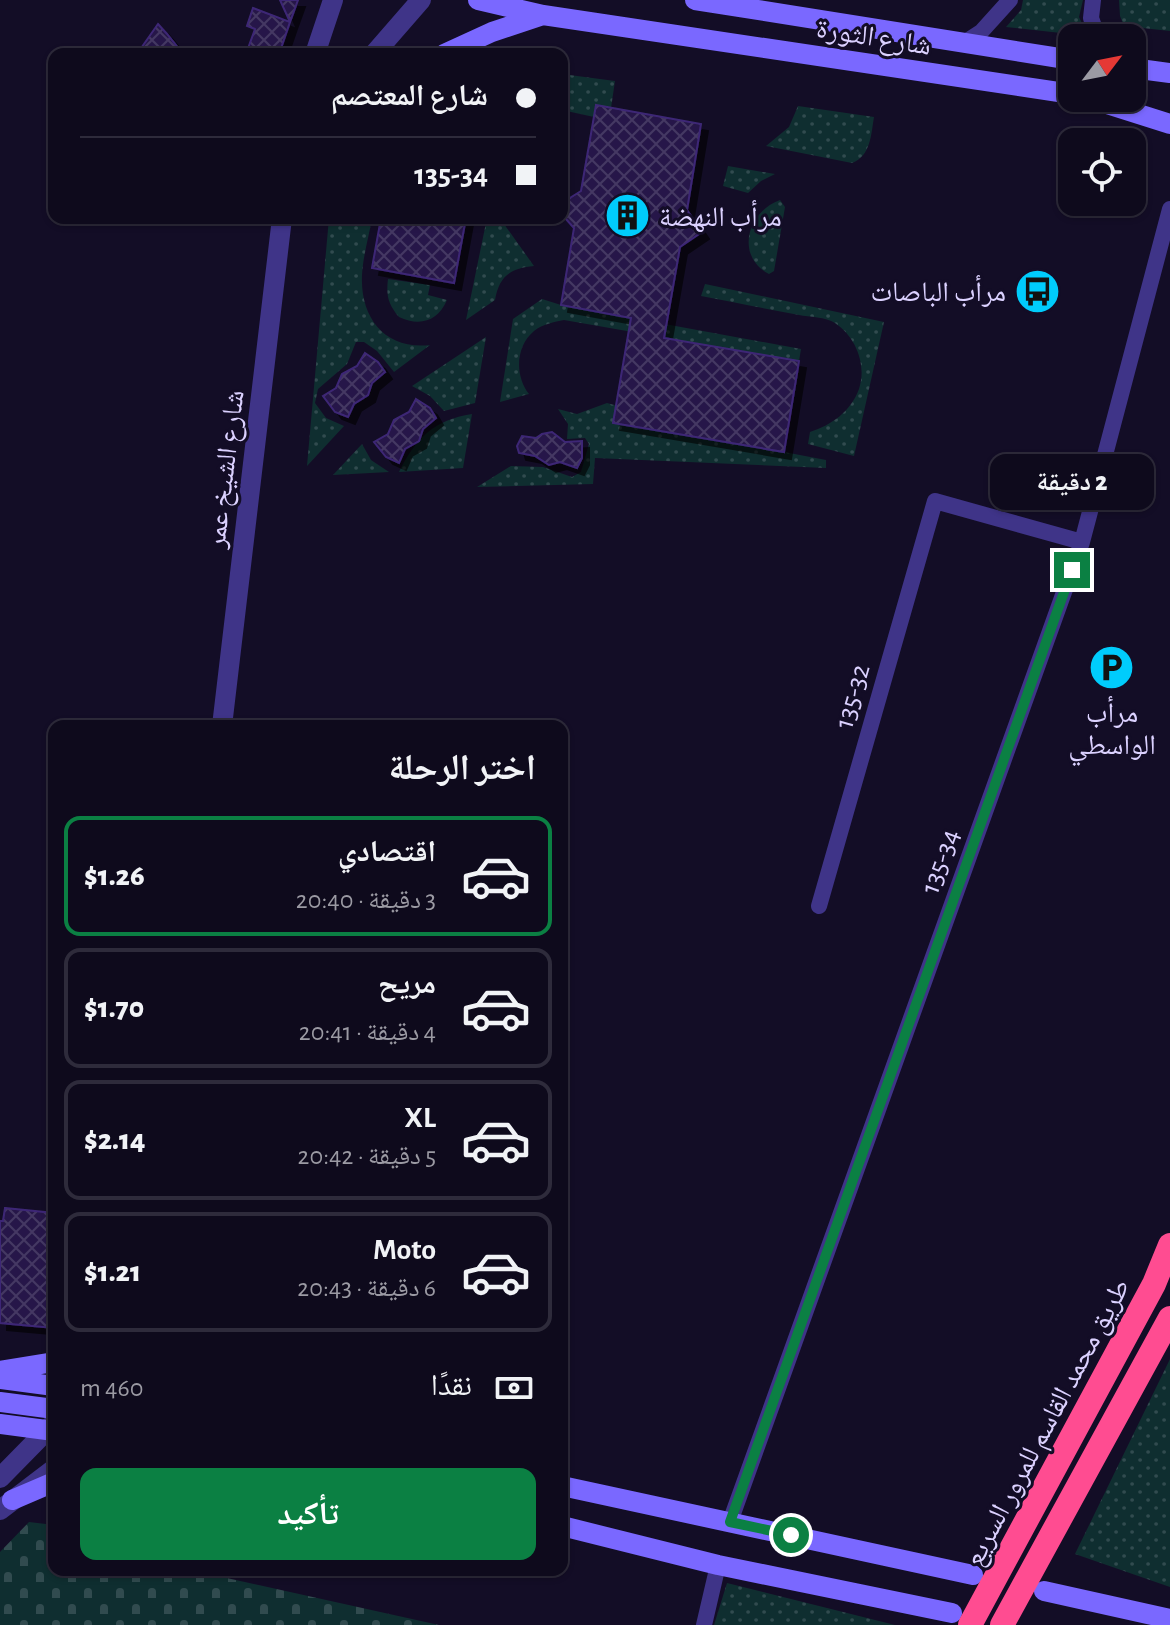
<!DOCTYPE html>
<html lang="ar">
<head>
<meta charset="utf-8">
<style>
	:root { --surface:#0e0a1c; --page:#171325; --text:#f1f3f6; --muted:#9b9aa3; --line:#2e2b3b; --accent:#0b8043 }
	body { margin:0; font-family:"Alegreya Sans","Noto Naskh Arabic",sans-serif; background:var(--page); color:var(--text); direction:rtl; height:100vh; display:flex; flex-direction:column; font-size:30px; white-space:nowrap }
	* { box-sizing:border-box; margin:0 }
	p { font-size:26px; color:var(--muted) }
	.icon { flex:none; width:44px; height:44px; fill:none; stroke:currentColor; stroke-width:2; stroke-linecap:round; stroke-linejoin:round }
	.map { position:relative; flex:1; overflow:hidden; direction:ltr }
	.panel { position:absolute; left:48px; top:720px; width:520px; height:856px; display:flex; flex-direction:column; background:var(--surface); border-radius:16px; box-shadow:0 2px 6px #0004,0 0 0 2px var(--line); direction:rtl }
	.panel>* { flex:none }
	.guide { position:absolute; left:48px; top:48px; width:520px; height:176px; border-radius:16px; box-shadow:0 2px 6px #0004,0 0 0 2px var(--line); direction:rtl; display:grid; align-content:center; height:176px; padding:0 32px; background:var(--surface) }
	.needle { width:52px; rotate:58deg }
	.fabs { position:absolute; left:1058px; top:24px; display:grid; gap:16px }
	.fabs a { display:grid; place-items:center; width:88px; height:88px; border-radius:16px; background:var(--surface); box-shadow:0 2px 6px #0004,0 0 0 2px var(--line); font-size:40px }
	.end { position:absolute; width:36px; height:36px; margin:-18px; border:10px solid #0b8043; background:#fff; box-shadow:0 0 0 4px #fff }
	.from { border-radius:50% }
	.bubble { position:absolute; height:56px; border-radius:16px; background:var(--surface); box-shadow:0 2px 6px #0004,0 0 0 2px var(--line); font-size:26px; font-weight:800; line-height:56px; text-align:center; direction:rtl }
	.guide b { display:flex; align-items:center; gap:28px; height:76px; font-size:30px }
	.guide b+b { border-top:2px solid var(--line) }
	.guide i { width:20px; height:20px; background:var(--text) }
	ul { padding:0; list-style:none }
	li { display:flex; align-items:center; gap:24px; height:120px; margin:0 16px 12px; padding:0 16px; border:4px solid var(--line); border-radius:16px }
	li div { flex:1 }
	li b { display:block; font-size:30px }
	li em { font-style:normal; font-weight:800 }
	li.on { border-color:var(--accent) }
	li>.icon { width:72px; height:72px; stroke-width:1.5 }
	h2 { padding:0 32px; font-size:36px; line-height:96px }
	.pay { display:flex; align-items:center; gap:20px; height:88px; padding:0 32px; font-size:30px }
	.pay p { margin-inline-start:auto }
	.action { display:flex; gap:16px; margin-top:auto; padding:16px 32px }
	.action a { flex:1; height:92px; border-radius:16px; background:var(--accent); color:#fff; font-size:32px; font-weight:800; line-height:92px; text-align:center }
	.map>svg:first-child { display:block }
	.grass { fill:url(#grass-dots) }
	.cemetery { fill:url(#cemetery-stones) }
	.building { fill:url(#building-cross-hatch); stroke:#3e2876; stroke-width:2; filter:url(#shadow) }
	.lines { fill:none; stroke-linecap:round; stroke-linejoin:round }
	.minor { stroke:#3f3488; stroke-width:16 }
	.tertiary { stroke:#3f3488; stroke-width:20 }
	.secondary { stroke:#7a68ff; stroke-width:20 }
	.motorway-bridge { stroke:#ff4c91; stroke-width:24 }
	.route { stroke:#0b8043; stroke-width:10 }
	.labels { text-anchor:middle; stroke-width:6; stroke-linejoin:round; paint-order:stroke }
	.street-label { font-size:28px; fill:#dbd1ff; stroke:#130d26 }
	.poi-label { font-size:28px; fill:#dbd1ff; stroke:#130d26; text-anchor:start }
</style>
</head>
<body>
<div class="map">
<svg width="1170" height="1625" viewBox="0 0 1170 1625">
	<defs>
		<pattern id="grass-dots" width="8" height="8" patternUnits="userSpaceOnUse" patternTransform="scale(2)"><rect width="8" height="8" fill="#0f2e30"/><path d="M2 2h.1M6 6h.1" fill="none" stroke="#314b4f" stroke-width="1.8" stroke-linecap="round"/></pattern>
		<pattern id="cemetery-stones" width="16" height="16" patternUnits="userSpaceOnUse" patternTransform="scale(2)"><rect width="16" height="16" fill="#0f2e30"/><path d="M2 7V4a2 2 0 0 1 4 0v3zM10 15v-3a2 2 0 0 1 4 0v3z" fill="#314b4f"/></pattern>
		<pattern id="building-cross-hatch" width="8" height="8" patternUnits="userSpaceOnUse" patternTransform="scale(2)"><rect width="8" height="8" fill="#261748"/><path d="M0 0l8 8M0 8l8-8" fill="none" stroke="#453863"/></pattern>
		<filter id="shadow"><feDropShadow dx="7" dy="7" stdDeviation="0" flood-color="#0009"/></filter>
	</defs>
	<rect width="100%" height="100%" fill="#130d26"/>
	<path class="grass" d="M1023,0H1083L1079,17L1088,36L1006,27L1021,10Z
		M1119,0H1170V31L1124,26L1120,16Z
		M562,74L615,81L611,108L596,106L594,117L562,110Z
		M798,106L874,117C871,134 871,156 852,163L766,146L789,127Z
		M728,166L775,174L761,181L748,193L723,186Z
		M780,200L785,207L774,271L769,274C735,256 747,212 780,200Z
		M329,218H372C369,236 363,256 362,275C360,318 385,350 430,345L394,372L377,351L364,342H356L347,364L318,389L315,403L326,418L344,426L307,466Z
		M487,218H505L504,224L534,266C510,268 499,277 495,300L466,320Z
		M388,279L430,285L428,295L447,300C438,321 420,327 399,317C388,304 386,295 388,279Z
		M705,284L884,322L854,456L808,444L810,432C832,425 851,411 859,389C867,365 856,337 835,323C826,317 809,317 799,315C766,309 733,302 701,296Z
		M542,299L561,305L801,349L799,361L564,320C554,322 543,324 534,331C515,347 515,376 529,394L500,402L513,319Z
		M486,337L475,403L444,411L430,396L412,386Z
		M607,403L784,452L826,460V468L595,458L593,484L477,487L511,466L543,467L572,477L581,472L589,444L585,438L567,439L568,424L558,409L577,414Z
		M472,414L463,468L399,472C416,438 434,420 472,414Z
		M362,444L371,460L389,472L333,475Z
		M1170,1359V1587L1075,1554Z
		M727,1583L895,1625H714Z"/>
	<path class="cemetery" d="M29,1522L54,1525V1570H209V1574L439,1625H0V1552Z"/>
	<path class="building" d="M280,0H298L290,22Z
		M253,8L290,22L279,54H246L255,29L247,26Z
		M158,24L167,34L183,54H137Z
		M596,105L701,124L687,210L702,232L680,247L664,338L799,361L784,452L613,423L631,318L561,305L574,228L565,218L562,203L581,191Z
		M381,218H466L454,283L372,268Z
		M365,353L378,362L385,372L372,383L368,395L354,404L348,417L335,412L323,396L336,388L342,374L357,366Z
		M416,399L430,408L436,418L423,429L419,441L405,449L399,463L386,457L374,442L388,434L394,420L409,412Z
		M552,432L565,442L582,441V458L577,468L560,462L549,465L535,456L519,453L517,446L522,436L536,438L542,434Z
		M5,1208L54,1213V1328L0,1323V1221H3Z"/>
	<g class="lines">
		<path class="minor" d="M1093,0L1091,18L1098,38
			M964,43L981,32L1010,0
			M819,906L935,501L1082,542
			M730,1522L1082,542L1170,209
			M704,1625L718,1565"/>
		<path class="tertiary" d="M315,54L333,0
			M374,54L421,0
			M222,726L282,218
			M0,1478L54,1423
			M0,1510L54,1469"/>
		<path class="secondary" d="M478,0L543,15L1072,94
			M695,0L1072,60
			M444,54L492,32L540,16
			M1132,68L1170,73
			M1088,98L1170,124
			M0,1371L54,1362
			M0,1379L54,1386
			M0,1402L54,1409
			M0,1424L54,1431
			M562,1486L973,1575
			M12,1500L54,1482
			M562,1526L718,1565L952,1613
			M1044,1591L1170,1619"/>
		<path class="motorway-bridge" d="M970,1625L1154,1284L1170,1245
			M1002,1625L1170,1318"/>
	</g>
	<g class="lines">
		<path class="route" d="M791,1535L730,1522L1072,570"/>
	</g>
	<defs>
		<symbol id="building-disc" viewBox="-11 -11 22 22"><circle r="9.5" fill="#00ccfc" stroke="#130d26"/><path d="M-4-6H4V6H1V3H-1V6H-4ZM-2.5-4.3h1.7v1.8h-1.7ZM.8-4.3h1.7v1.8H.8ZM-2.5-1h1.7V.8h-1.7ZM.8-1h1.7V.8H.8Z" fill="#111"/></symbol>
		<symbol id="bus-disc" viewBox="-11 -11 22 22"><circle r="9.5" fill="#00ccfc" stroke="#130d26"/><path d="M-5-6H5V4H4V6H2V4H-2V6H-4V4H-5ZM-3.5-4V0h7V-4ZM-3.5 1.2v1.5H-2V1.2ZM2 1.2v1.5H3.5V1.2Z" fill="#111"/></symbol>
		<symbol id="parking-disc" viewBox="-11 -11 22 22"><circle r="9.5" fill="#00ccfc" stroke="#130d26"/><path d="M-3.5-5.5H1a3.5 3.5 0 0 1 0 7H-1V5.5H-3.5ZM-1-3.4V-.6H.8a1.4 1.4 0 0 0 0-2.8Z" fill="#111"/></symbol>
	</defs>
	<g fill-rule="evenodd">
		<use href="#building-disc" x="602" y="190" width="51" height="51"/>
		<use href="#bus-disc" x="1012" y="266" width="51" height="51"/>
		<use href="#parking-disc" x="1086" y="642" width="51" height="51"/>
	</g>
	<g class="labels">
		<g class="street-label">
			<text transform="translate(874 36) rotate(9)" y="10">شارع الثورة</text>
			<text transform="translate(224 469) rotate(-83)" y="10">شارع الشيخ عمر</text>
			<text transform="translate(851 696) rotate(-74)" y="10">135-32</text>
			<text transform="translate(939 861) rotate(-70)" y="10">135-34</text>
			<text transform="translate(1046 1422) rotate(-62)" y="10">طريق محمد القاسم للمرور السريع</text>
		</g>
		<g class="poi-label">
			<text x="659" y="226">مرأب النهضة</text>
			<text x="1006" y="301" text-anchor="end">مرأب الباصات</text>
			<text x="1112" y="722" text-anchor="middle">مرأب<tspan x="1112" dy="32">الواسطي</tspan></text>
		</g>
	</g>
</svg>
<div class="fabs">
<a><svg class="needle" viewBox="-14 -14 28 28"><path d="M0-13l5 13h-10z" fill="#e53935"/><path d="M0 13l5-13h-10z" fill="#9b9aa3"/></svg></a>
<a><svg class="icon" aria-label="locate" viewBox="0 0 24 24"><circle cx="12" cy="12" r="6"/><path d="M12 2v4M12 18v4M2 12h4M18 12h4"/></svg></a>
</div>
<i class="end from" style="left:791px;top:1535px"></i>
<i class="end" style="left:1072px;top:570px"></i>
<div class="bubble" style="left:990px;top:454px;width:164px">2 دقيقة</div>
<div class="guide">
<b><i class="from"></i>شارع المعتصم</b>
<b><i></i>135-34</b>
</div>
<section class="panel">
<h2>اختر الرحلة</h2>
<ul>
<li class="on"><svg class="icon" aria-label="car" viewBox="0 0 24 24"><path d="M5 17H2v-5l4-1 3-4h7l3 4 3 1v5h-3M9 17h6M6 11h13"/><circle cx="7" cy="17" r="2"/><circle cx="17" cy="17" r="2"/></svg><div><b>اقتصادي</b><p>3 دقيقة · 20:40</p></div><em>$1.26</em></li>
<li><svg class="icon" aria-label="car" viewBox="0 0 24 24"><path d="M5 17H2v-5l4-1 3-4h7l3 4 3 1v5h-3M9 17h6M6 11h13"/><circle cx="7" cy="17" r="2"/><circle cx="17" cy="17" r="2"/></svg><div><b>مريح</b><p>4 دقيقة · 20:41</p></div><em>$1.70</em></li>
<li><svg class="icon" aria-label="car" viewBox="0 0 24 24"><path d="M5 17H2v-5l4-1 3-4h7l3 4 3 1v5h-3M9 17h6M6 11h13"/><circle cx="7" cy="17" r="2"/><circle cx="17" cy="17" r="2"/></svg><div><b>XL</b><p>5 دقيقة · 20:42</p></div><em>$2.14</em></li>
<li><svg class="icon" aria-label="car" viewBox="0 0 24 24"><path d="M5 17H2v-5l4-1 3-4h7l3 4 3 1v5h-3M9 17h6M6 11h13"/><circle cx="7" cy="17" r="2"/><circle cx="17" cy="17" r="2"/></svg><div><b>Moto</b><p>6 دقيقة · 20:43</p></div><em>$1.21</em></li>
</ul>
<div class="pay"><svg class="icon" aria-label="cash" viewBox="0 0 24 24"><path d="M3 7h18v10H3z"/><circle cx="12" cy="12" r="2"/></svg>نقدًا<p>460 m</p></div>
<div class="action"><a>تأكيد</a></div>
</section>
</div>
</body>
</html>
